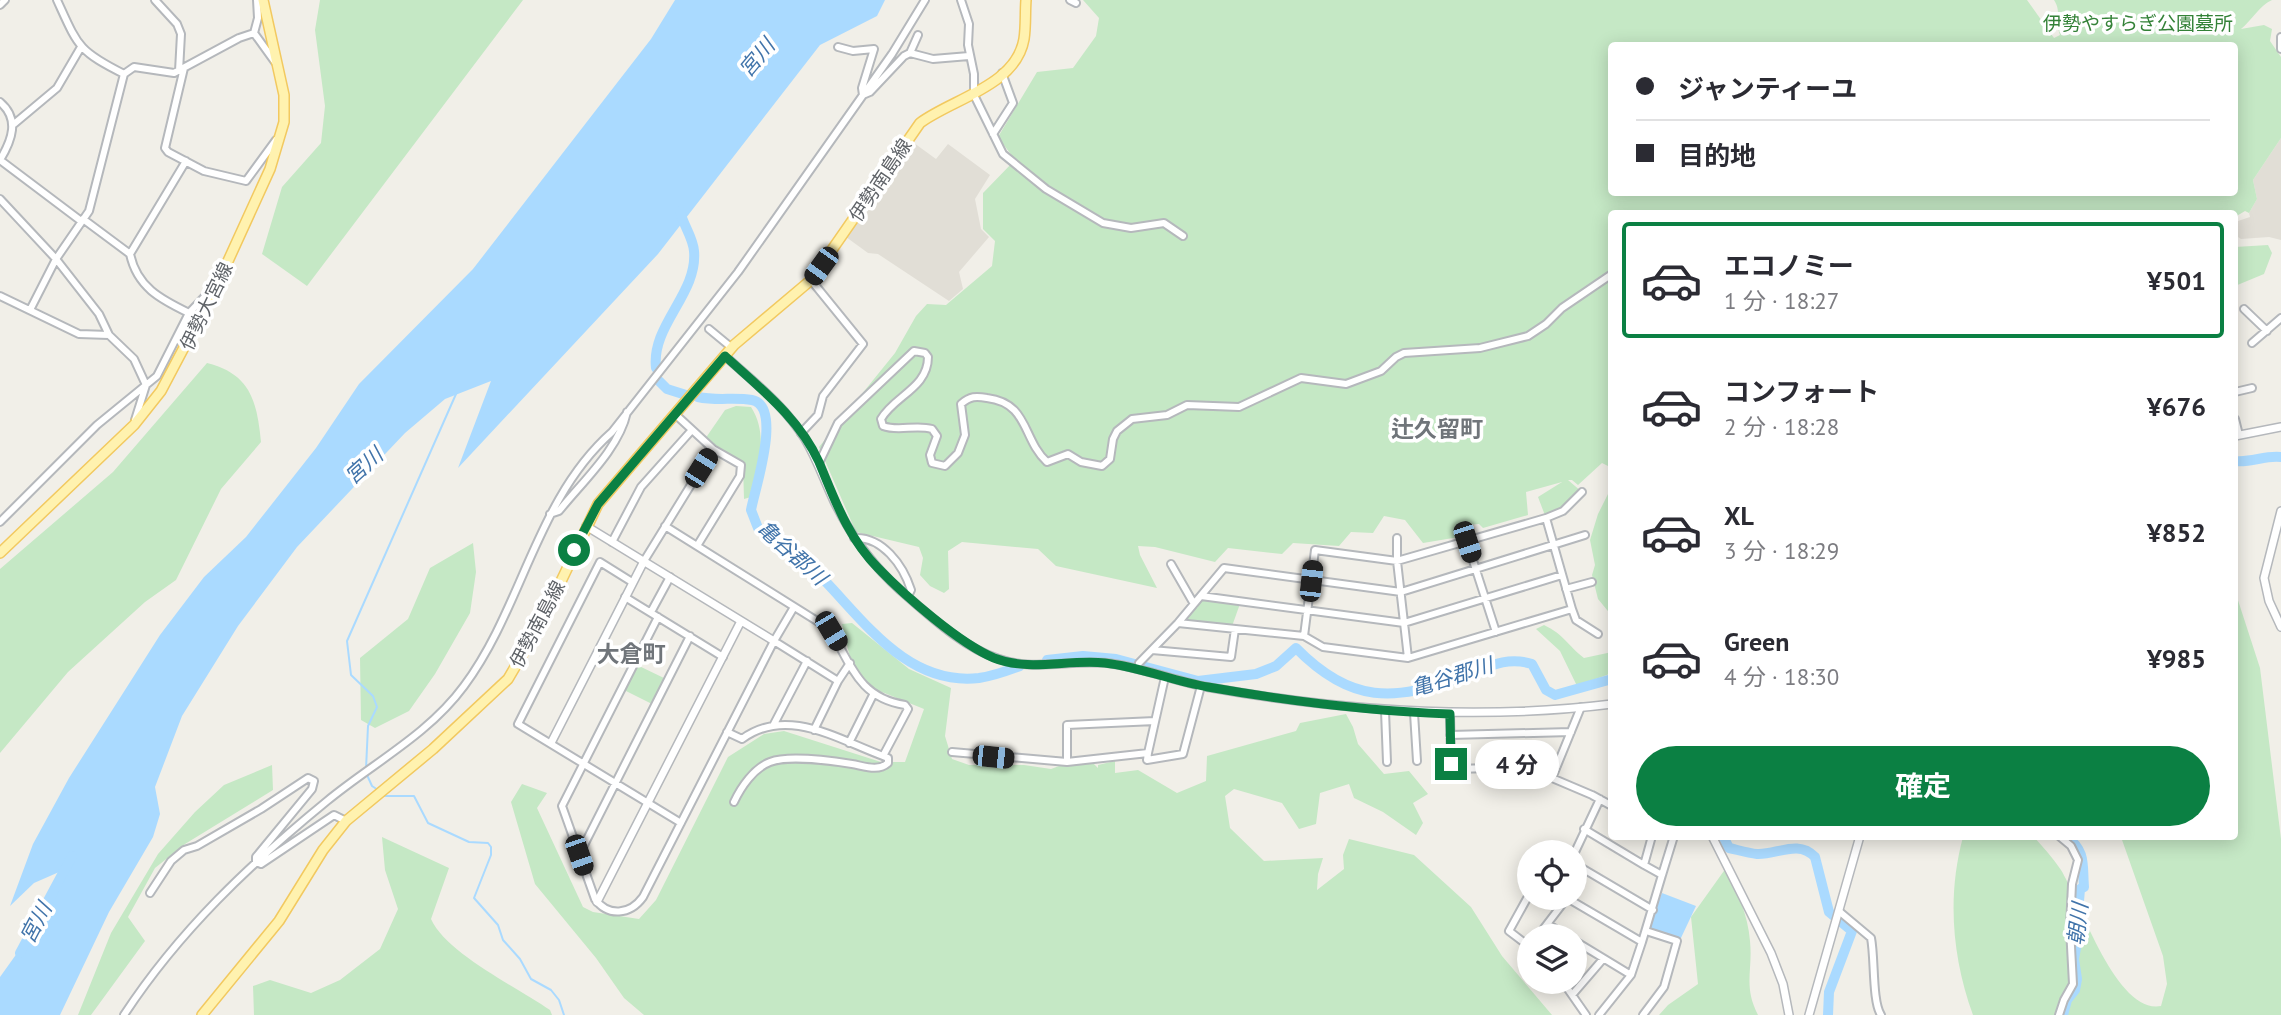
<!DOCTYPE html>
<html lang="ja">
<head>
<meta charset="utf-8">
<style>
	:root { --surface:#fff; --page:#f2f2f3; --text:#2b2b33; --muted:#7c7c81; --line:#e1e1e2; --accent:#0b8043 }
	body { margin:0; font-family:"PT Sans","Noto Sans JP",sans-serif; background:var(--page); color:var(--text); height:100vh; display:flex; flex-direction:column; font-size:26px; white-space:nowrap }
	* { box-sizing:border-box; margin:0 }
	p { font-size:23px; color:var(--muted) }
	.icon { flex:none; width:38px; height:38px; fill:none; stroke:currentColor; stroke-width:2; stroke-linecap:round; stroke-linejoin:round }
	.map { position:relative; flex:1; overflow:hidden }
	.side { position:absolute; left:1608px; top:210px; width:630px; height:630px; display:flex; flex-direction:column; background:var(--surface); border-radius:7px; box-shadow:0 4px 18px #0003 }
	.side>* { flex:none }
	.guide { position:absolute; left:1608px; top:42px; width:630px; height:154px; border-radius:7px; box-shadow:0 4px 18px #0003; display:grid; align-content:center; height:154px; padding:0 28px; background:var(--surface) }
	.controls { position:absolute; left:1517px; top:840px; display:grid; gap:14px }
	.controls a { display:grid; place-items:center; width:70px; height:70px; border-radius:50%; background:var(--surface); box-shadow:0 4px 18px #0003; font-size:35px }
	.end { position:absolute; width:32px; height:32px; margin:-16px; border:9px solid #0b8043; background:#fff; box-shadow:0 0 0 4px #fff }
	.from { border-radius:50% }
	.bubble { position:absolute; height:49px; border-radius:24px; background:var(--surface); box-shadow:0 4px 18px #0003; font-size:23px; font-weight:700; line-height:49px; text-align:center }
	.car { position:absolute; width:21px; height:42px; margin:-21px -10px; border-radius:9px; box-shadow:0 0 5px 2px #0007; background:linear-gradient(#222 24%,#8ab4d8 0 40%,#222 0 76%,#8ab4d8 0 86%,#222 0) }
	.guide b { display:flex; align-items:center; gap:24px; height:66px; font-size:26px }
	.guide b+b { border-top:2px solid var(--line) }
	.guide i { width:18px; height:18px; background:var(--text) }
	ul { padding:12px 0 0; list-style:none }
	li { display:flex; align-items:center; gap:21px; height:116px; margin:0 14px 10px; padding:0 14px; border:4px solid transparent; border-radius:7px }
	li div { flex:1 }
	li b { display:block; font-size:26px }
	li em { font-style:normal; font-weight:700 }
	li.selected { border-color:var(--accent) }
	li>.icon { width:63px; height:63px; stroke-width:1.5 }
	.primary-button { display:flex; gap:14px; margin-top:auto; padding:14px 28px }
	.primary-button a { flex:1; height:80px; border-radius:42px; background:var(--accent); color:#fff; font-size:28px; font-weight:700; line-height:80px; text-align:center }
	.map>svg:first-child { display:block }
	.education { fill:#e1ded6 }
	.green { fill:#c5e8c5; fill-rule:evenodd }
	.water { fill:#aadaff }
	.lines { fill:none; stroke-linecap:round; stroke-linejoin:round }
	.stream { stroke:#aadaff; stroke-width:2 }
	.river { stroke:#aadaff; stroke-width:10 }
	.minor-casing { stroke:#b5b8bc; stroke-width:10 }
	.tertiary-casing { stroke:#b5b8bc; stroke-width:10 }
	.primary-casing { stroke:#f2c960; stroke-width:12 }
	.minor { stroke:#fff; stroke-width:6 }
	.tertiary { stroke:#fff; stroke-width:7 }
	.primary { stroke:#fff2af; stroke-width:9 }
	.route { stroke:#0b8043; stroke-width:9 }
	.labels { text-anchor:middle; stroke-width:7; stroke-linejoin:round; paint-order:stroke }
	.park-label { font-size:19px; fill:#348238; stroke:#fff }
	.street-label { font-size:19px; fill:#5f6368; stroke:#fff }
	.water-label { font-size:21px; font-style:italic; fill:#4174aa; stroke:#fff }
	.quarter-label { font-size:23px; font-weight:bold; fill:#70757a; stroke:#fff }
</style>
</head>
<body>
<div class="map">
<svg width="2281" height="1015" viewBox="0 0 2281 1015">
	<rect width="100%" height="100%" fill="#f1efe8"/>
	<path class="education" d="M2281,138V240L2269,237L2241,239L2238,237L2235,222L2250,217L2249,213L2257,199L2253,180Z
		M914,143L936,159L948,144L990,175L975,199L981,229L989,237L959,272L963,289L949,301L878,254L868,253L846,237Z"/>
	<path class="green" d="M320,0H523L307,286L262,254L282,187L321,143L325,106L315,30Z
		M1083,0H2027L2054,38L2060,35C2055,22 2062,12 2054,0H2272C2259,6 2252,20 2241,29L2264,25L2272,29L2270,41L2281,57V138L2253,180L2257,199L2249,213L2245,211L2235,217V214H1612V468L1602,463L1578,485L1572,480H1568L1582,492L1567,508L1546,518L1538,497L1562,482L1526,492L1528,515L1483,528L1479,524L1467,525L1459,537L1423,543L1405,520L1384,516L1373,533L1351,532L1339,546L1293,543L1282,554L1228,548L1215,562L1155,547L1138,546L1140,555L1157,588L1056,566L1038,549L962,542L948,551L949,589L944,593L930,586L920,575L923,558L919,547L856,532L819,447L895,353L916,316L927,304L946,305L992,266L995,241L983,229V193L1015,160L998,137L1037,72L1073,68L1096,36L1099,18ZM1612,46H2235V192H1612Z
		M2268,245L2272,253L2264,274L2235,286V247Z
		M207,363C251,374 257,402 261,442L221,489L176,580L145,602L68,672L0,753V569L113,472Z
		M736,406L751,407C769,435 758,466 751,497L744,499L743,464L705,439L725,410Z
		M1612,486V616L1598,599L1592,575L1595,565L1590,540L1598,514Z
		M473,543L476,572L470,613L435,674L409,711L375,728L361,720L360,658L408,619L430,568Z
		M2235,591L2260,668L2281,839V1015H1973C1952,957 1947,896 1963,837H2034C2043,847 2053,858 2061,870C2079,899 2116,1015 2161,1006L2167,984L2163,956L2121,837L2235,836Z
		M1201,596L1241,601L1231,629L1178,623Z
		M852,623L909,669L951,688L945,736L952,759L969,765H1024L1051,769L1086,756L1098,768V765L1115,761V773L1138,770L1177,793L1206,781L1207,756L1296,731L1300,723L1346,714L1353,727L1358,744L1384,774L1409,771L1428,794L1413,803L1423,823L1416,835L1383,812L1354,798L1349,784L1320,793L1316,824L1299,829L1282,803L1234,789L1225,796L1230,828L1264,861L1323,858L1318,874L1317,890L1344,869L1343,855L1349,839L1414,855L1471,907L1502,956L1552,1015H644L624,998L596,958L535,884L511,802L522,784L547,793L537,808L583,907L593,912L639,919L656,900L728,757L764,734L784,731L881,762H905L924,709L872,688L851,662L842,624Z
		M1544,625C1565,635 1567,645 1584,658L1612,652V673L1577,686L1560,651L1536,629Z
		M637,665L666,679L652,704L624,690Z
		M272,765L273,790L185,844L155,868L128,917L145,941L91,1015H78L111,933L158,854L195,812L224,785Z
		M382,837L449,868L431,919C447,954 517,987 550,1010L552,1015H254L253,986L270,980L311,993L340,980L380,949L398,909L385,870Z
		M1726,868C1737,891 1748,915 1750,941C1753,971 1743,986 1758,1015H1659L1668,1005L1698,984L1691,917Z"/>
	<path class="water" d="M675,0H885L877,16L820,45L658,254L458,468L491,381L445,399L405,433L297,547L238,626L182,716L155,787L160,814L153,837L109,912L60,1015H0V977L45,914L66,869L34,883L10,906L33,844L69,778L160,635L204,577L246,537L316,448L359,384L473,269L651,39Z
		M1662,893L1696,906L1680,940L1646,931Z"/>
	<g class="lines">
		<path class="stream" d="M366,769L368,726L377,707L373,696L351,675L347,641L456,394
			M367,775L372,786L378,790
			M384,796H414L428,823L469,842L488,843L491,847V855L474,898L498,925L503,940L520,959L531,979L551,990L559,1000L564,1015"/>
		<path class="river" d="M656,368C651,325 698,294 694,251C693,237 683,225 680,211
			M659,381L667,389L686,395
			M698,397C716,401 735,397 752,400C783,406 755,488 751,510L758,528C780,545 806,561 826,582C867,625 910,686 979,678C993,676 1007,671 1020,666
			M2235,461C2251,463 2265,455 2281,457
			M1047,660L1083,656L1116,659L1198,681L1256,674L1276,666L1296,648C1351,704 1394,702 1464,676C1488,667 1506,656 1532,664L1546,690L1555,695L1612,679
			M1723,836L1729,848C1738,850 1748,853 1757,854C1777,855 1798,839 1815,857L1829,912L1852,931L1829,992L1828,1015
			M20,953L72,856
			M2063,1015L2067,1000L2075,990L2077,979L2074,959L2081,920L2078,913L2080,889L2084,887C2082,865 2087,852 2066,836"/>
		<defs>
			<path id="minor" d="M57,0C78,46 78,51 124,74
				M155,0L177,24L181,34L179,71
				M961,0L969,24L968,45L974,74V95L1003,154L1046,189L1103,223L1131,228L1164,223L1183,236
				M1070,0L1076,3
				M0,5L5,0
				M254,33L275,62
				M254,33L258,18L257,0
				M2281,37V49
				M838,47L853,51L874,49L862,88L863,95L870,92L904,56L910,53L933,59L969,56
				M910,53L918,35
				M184,68L165,148L168,152L204,171L246,181L276,140
				M0,102C20,119 12,140 0,160L81,221
				M14,124L57,88L81,47
				M993,134L1013,103L1002,73
				M0,199L56,259L99,314L109,335L134,359L146,385L135,420
				M83,219L130,254C137,287 160,299 189,313
				M130,254L186,161
				M0,296L79,334L109,335
				M2244,309L2267,331
				M30,310L56,259L89,211L124,74L134,67L174,73L239,38L254,33
				M709,329L732,348
				M2252,343L2281,318
				M2235,392L2252,388
				M676,415L713,449L741,465L740,476L697,546
				M2235,419L2239,435
				M801,433L818,415L823,396L863,344L811,280
				M819,463L838,423L914,351L925,353L928,357C928,388 894,396 881,419L883,426C899,432 915,424 932,429L937,436L930,455L932,463L945,466L958,453L965,435L961,404C970,396 976,396 987,398C1029,403 1022,439 1047,462L1068,454L1081,462L1102,466L1110,459L1113,439L1117,431L1132,419L1167,415L1187,405L1239,407L1301,378L1346,384L1381,371L1396,357L1404,353L1480,348L1528,336L1546,324L1562,308L1612,274
				M550,514L559,511C582,482 619,449 627,412
				M1546,518L1563,511L1582,492
				M0,522L97,425L157,376L189,313L212,289
				M665,526L825,626L831,631C852,667 860,698 905,705L908,709L883,756C837,739 787,706 742,739L727,732
				M854,538C882,536 903,565 911,590L908,596
				M1397,538V561L1408,658
				M612,542L641,487L691,431
				M1467,542L1496,632
				M644,561L713,449
				M1171,564L1194,604
				M632,582L600,562L518,724L681,823
				M1566,589L1592,582
				M1201,596L1404,623L1562,575
				M625,597L723,657
				M1572,609L1576,620L1598,634
				M651,612L670,577
				M658,617L562,806L595,899C608,917 630,915 643,897L774,641L794,607
				M1178,623L1304,636L1323,647L1408,658L1572,609L1546,518L1397,561L1315,550L1304,636
				M774,641L838,681L814,730
				M1152,650L1231,657L1235,629
				M1139,663L1178,623L1224,568L1401,592L1585,535
				M838,681L850,663
				M1581,707L1552,778L1592,795L1612,806
				M1385,711L1387,762
				M1414,713L1417,761
				M1450,714L1451,764L1456,769L1557,766
				M774,724L807,661
				M1450,735L1571,732
				M849,743L873,695
				M952,752L1067,762L1148,753L1165,677
				M1148,753L1147,760L1183,754L1201,686
				M1067,762V725L1155,721
				M734,802C741,787 754,768 770,762C788,755 833,761 852,764C864,766 878,772 888,763V758L883,756
				M1584,829L1644,865
				M1652,836L1644,865L1662,875L1674,836
				M2059,836L2071,846L2078,860L2072,884L2070,928L2073,984L2064,1000L2059,1015
				M1575,852L1600,799
				M579,855L690,636
				M1575,864L1653,910
				M150,893L171,861L184,850L197,846L261,809L308,778L314,781L312,789L256,857V862L261,864L334,815L346,821
				M1530,893L1509,931L1530,947
				M1567,898L1642,942L1662,875
				M1840,912L1871,938C1875,958 1872,1001 1881,1015
				M1549,925L1567,936
				M1538,936L1567,898
				M1575,941L1631,975L1642,942
				M1563,982L1586,1015
				M1572,995L1603,959
				M124,1015C179,931 250,864 327,801C373,763 428,735 464,686C523,607 536,499 612,432L738,272L892,54L925,0
				M1599,1015L1631,975
				M1643,1015L1664,987L1677,941L1646,931"/>
			<path id="tertiary" d="M725,356C754,382 785,406 805,439C817,459 824,480 834,501C851,536 871,564 900,590C929,615 962,647 999,659C1035,672 1077,658 1114,664C1146,669 1176,681 1207,687C1341,711 1476,721 1612,704
				M2235,436L2281,427
				M2281,511L2264,578L2269,601L2281,627
				M586,526L774,641
				M551,743L644,561
				M1712,836L1771,953L1783,984L1789,1015
				M597,902L741,621
				M1809,1015L1860,836"/>
			<path id="primary" d="M0,553L134,425L161,391L218,283L270,169L284,122V95L263,0
				M202,1015L279,921L323,850L346,821L433,749L508,679L542,621L598,504L734,345L811,280L920,123C952,99 1016,86 1024,39C1026,26 1025,13 1026,0"/>
		</defs>
		<use href="#minor" class="minor-casing"/>
		<use href="#tertiary" class="tertiary-casing"/>
		<use href="#primary" class="primary-casing"/>
		<use href="#minor" class="minor"/>
		<use href="#tertiary" class="tertiary"/>
		<use href="#primary" class="primary"/>
	</g>
	<g class="lines">
		<path class="route" d="M574,550L598,504L725,356C760,388 799,418 819,462C835,500 848,538 878,568C905,596 959,643 994,658C1029,672 1068,659 1105,663C1140,667 1173,681 1208,687C1288,701 1368,711 1450,714L1451,764"/>
	</g>
	<g class="labels">
		<g class="park-label">
			<text x="2138" y="30">伊勢やすらぎ公園墓所</text>
		</g>
		<g class="street-label">
			<text transform="translate(880 180) rotate(-56)" y="7">伊勢南島線</text>
			<text transform="translate(206 306) rotate(-64)" y="7">伊勢大宮線</text>
			<text transform="translate(537 624) rotate(-62)" y="7">伊勢南島線</text>
		</g>
		<g class="water-label">
			<text transform="translate(757 58) rotate(-50)" y="7">宮川</text>
			<text transform="translate(364 466) rotate(-42)" y="7">宮川</text>
			<text transform="translate(792 553) rotate(42)" y="7">亀谷郡川</text>
			<text transform="translate(1452 677) rotate(-17)" y="7">亀谷郡川</text>
			<text transform="translate(36 923) rotate(-62)" y="7">宮川</text>
			<text transform="translate(2078 924) rotate(-83)" y="7">朝川</text>
		</g>
		<g class="quarter-label">
			<text x="1437" y="437">辻久留町</text>
			<text x="631" y="662">大倉町</text>
		</g>
	</g>
</svg>
<div class="controls">
<a><svg class="icon" aria-label="locate" viewBox="0 0 24 24"><circle cx="12" cy="12" r="6"/><path d="M12 2v4M12 18v4M2 12h4M18 12h4"/></svg></a>
<a><svg class="icon" aria-label="layers" viewBox="0 0 24 24"><path d="M12 4l9 5-9 5-9-5zM3 14l9 5 9-5"/></svg></a>
</div>
<i class="end from" style="left:574px;top:550px"></i>
<i class="end" style="left:1451px;top:764px"></i>
<div class="bubble" style="left:1475px;top:740px;width:84px">4 分</div>
<i class="car" style="left:821px;top:266px;rotate:216deg"></i>
<i class="car" style="left:701px;top:468px;rotate:32deg"></i>
<i class="car" style="left:1467px;top:542px;rotate:162deg"></i>
<i class="car" style="left:1311px;top:581px;rotate:6deg"></i>
<i class="car" style="left:831px;top:631px;rotate:149deg"></i>
<i class="car" style="left:993px;top:757px;rotate:96deg"></i>
<i class="car" style="left:579px;top:855px;rotate:161deg"></i>
<div class="guide">
<b><i class="from"></i>ジャンティーユ</b>
<b><i></i>目的地</b>
</div>
<section class="side">
<ul>
<li class="selected"><svg class="icon" aria-label="car" viewBox="0 0 24 24"><path d="M5 17H2v-5l4-1 3-4h7l3 4 3 1v5h-3M9 17h6M6 11h13"/><circle cx="7" cy="17" r="2"/><circle cx="17" cy="17" r="2"/></svg><div><b>エコノミー</b><p>1 分 · 18:27</p></div><em>¥501</em></li>
<li><svg class="icon" aria-label="car" viewBox="0 0 24 24"><path d="M5 17H2v-5l4-1 3-4h7l3 4 3 1v5h-3M9 17h6M6 11h13"/><circle cx="7" cy="17" r="2"/><circle cx="17" cy="17" r="2"/></svg><div><b>コンフォート</b><p>2 分 · 18:28</p></div><em>¥676</em></li>
<li><svg class="icon" aria-label="car" viewBox="0 0 24 24"><path d="M5 17H2v-5l4-1 3-4h7l3 4 3 1v5h-3M9 17h6M6 11h13"/><circle cx="7" cy="17" r="2"/><circle cx="17" cy="17" r="2"/></svg><div><b>XL</b><p>3 分 · 18:29</p></div><em>¥852</em></li>
<li><svg class="icon" aria-label="car" viewBox="0 0 24 24"><path d="M5 17H2v-5l4-1 3-4h7l3 4 3 1v5h-3M9 17h6M6 11h13"/><circle cx="7" cy="17" r="2"/><circle cx="17" cy="17" r="2"/></svg><div><b>Green</b><p>4 分 · 18:30</p></div><em>¥985</em></li>
</ul>
<div class="primary-button"><a>確定</a></div>
</section>
</div>
</body>
</html>
